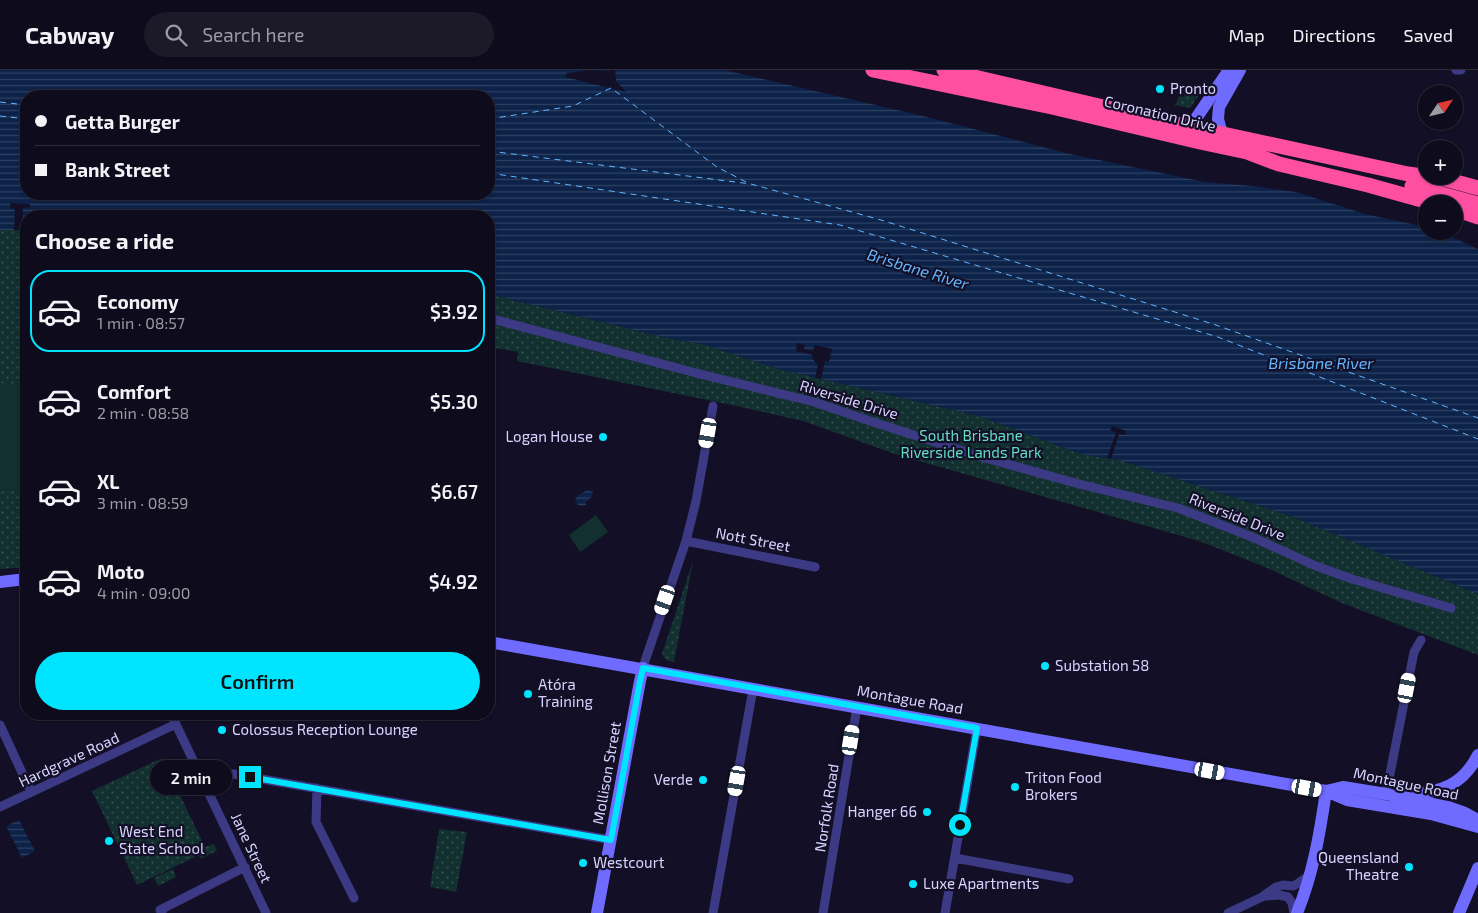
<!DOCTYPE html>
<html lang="en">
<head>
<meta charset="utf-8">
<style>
	:root { --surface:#0e0b1c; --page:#1c1929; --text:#f1f3f6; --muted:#9b9ba3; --line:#2e2b3b; --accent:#00e5ff }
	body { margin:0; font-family:"Exo 2",sans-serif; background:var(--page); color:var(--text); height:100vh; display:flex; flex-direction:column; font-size:19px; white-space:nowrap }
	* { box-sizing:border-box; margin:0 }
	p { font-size:16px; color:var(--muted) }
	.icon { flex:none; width:28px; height:28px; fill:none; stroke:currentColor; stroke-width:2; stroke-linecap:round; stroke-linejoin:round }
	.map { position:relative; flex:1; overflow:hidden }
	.details { position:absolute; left:20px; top:140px; width:475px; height:510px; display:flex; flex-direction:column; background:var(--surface); border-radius:20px; box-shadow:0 1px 4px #0004,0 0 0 1px var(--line) }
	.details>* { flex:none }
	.banner { position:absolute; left:20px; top:20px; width:475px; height:110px; border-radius:20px; box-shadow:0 1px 4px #0004,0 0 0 1px var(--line); display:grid; align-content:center; height:110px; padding:0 15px; background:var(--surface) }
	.needle { width:32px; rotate:55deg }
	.controls { position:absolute; left:1418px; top:15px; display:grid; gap:10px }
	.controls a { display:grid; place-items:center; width:45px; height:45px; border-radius:50%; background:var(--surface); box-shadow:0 1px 4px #0004,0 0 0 1px var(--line); font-size:25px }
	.end { position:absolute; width:22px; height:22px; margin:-11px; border:6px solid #00e5ff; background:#111; box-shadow:0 0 0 2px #111 }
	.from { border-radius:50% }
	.bubble { position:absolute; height:35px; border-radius:18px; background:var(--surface); box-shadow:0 1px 4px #0004,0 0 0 1px var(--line); font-size:16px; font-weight:600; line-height:35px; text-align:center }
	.car { position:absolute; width:15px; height:30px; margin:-15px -8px; border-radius:6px; box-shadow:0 0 4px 1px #0007; background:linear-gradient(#fff 24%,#345 0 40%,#fff 0 76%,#345 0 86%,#fff 0) }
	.banner b { display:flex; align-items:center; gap:18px; height:48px; font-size:19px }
	.banner b+b { border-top:1px solid var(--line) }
	.banner i { width:12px; height:12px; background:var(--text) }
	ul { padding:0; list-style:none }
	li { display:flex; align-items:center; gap:15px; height:82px; margin:0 10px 8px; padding:0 5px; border:2px solid transparent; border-radius:20px }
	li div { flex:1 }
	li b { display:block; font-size:19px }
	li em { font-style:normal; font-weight:600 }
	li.active { border-color:var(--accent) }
	li>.icon { width:45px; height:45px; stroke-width:1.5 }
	h2 { padding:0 15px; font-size:22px; line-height:60px }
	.button { display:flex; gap:10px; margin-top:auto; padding:10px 15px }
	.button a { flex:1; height:58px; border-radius:30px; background:var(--accent); color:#111; font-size:20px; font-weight:600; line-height:58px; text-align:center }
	header { display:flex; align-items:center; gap:30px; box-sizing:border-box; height:70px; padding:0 25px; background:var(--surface); border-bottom:1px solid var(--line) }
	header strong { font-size:24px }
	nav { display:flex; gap:28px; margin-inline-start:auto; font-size:18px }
	.search { width:350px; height:45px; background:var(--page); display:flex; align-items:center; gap:12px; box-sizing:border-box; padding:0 18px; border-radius:28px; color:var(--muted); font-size:19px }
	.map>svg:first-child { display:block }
	.grass { fill:url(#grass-dots) }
	.pitch { fill:#12302f }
	.water { fill:url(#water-rules); fill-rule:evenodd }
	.pier { fill:#130f26 }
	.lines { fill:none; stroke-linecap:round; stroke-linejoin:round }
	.ferry { stroke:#62b6ff; stroke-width:1; stroke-dasharray:6 5; stroke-linecap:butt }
	.street { stroke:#3d3a85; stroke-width:9 }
	.secondary { stroke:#6f6bff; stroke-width:12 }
	.highway { stroke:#ff4fa3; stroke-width:15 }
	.route { stroke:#00e5ff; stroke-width:6 }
	.poi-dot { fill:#00e5ff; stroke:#130f26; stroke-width:2 }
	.labels { text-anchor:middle; stroke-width:4.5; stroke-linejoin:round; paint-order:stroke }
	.poi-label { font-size:15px; fill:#d9d4ff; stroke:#130f26; text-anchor:start }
	.street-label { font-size:15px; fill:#d9d4ff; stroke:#130f26 }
	.park-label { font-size:15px; fill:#5fe0c0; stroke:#130f26 }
	.water-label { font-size:16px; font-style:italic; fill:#62b6ff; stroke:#130f26 }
</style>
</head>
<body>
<header>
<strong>Cabway</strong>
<div class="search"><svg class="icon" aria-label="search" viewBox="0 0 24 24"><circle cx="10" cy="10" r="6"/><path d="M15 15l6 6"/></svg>Search here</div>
<nav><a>Map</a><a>Directions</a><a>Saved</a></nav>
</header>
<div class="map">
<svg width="1478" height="843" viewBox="0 0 1478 843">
	<defs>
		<pattern id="grass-dots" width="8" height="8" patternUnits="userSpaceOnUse" patternTransform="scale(1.25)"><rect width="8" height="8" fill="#12302f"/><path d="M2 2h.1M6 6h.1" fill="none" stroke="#344d4e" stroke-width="1.8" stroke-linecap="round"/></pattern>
		<pattern id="water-rules" width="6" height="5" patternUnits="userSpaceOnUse" patternTransform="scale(1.25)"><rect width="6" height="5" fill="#0c2248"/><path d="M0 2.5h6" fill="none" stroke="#2f4163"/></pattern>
	</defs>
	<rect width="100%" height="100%" fill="#130f26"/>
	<path class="grass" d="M1186,15L1204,18L1190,38L1174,35L1177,32L1179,26L1184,27Z
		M0,160H26V497L0,499Z
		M489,224L667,268L702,274L779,299L979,346L1070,380L1087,385L1119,390L1291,446L1478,524V585L1342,533L1265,497L1199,471L898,385L803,351L732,335L517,291L518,282L489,277Z
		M693,491L674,592C668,591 664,590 662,584Z
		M162,688L205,777L214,774L217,781L200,789L199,785L137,815L92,721Z
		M439,759L467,762L456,822L430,817Z
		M173,799L176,807L158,816L154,808Z"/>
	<path class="pitch" d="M0,313L26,315V421L0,419Z
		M596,445L608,462L580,482L569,465Z"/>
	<path class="water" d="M0,0H724L919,45L1070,84L1205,112L1252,116L1296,122L1365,144L1426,157V161H1438L1478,179V524L1291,446L1119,390L1087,385L1070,380L979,346L779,299L702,274L667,268L489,224V146H26V160H0ZM26,26H489V124H26Z
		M587,420L593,422L592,426L586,432V435L583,436L578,435L575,431L577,426Z
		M19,750L35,781L22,788L6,756Z"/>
	<path class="pier" d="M591,0L608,1L609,0H615L616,11L626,22L565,7L567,3Z
		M10,133L30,134V138H23L22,160H14L15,139L10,138Z
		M797,273L805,275L804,279L813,281L815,275L832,279L829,292L825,291L821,309L815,308L818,295L812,288L813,285L796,281Z
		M1112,356L1126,361L1125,365L1119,364L1111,389L1107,388L1116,363L1110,360Z"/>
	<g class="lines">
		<path class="ferry" d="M0,32L26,35
			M0,46L26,49
			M489,49L573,36L611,18L717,97L748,113
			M489,81L751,114L881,150L1213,254L1478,348
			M489,103L840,155L1218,267L1478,369"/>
		<path class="street" d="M1456,0H1461
			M489,248L700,304L814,332L870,351L982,387L1079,414L1178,438L1252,467L1316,496L1352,509L1451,538
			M686,471L815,497
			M643,598L646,588L686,471L696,431L713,336
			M171,644L266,843
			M0,655L31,722
			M205,713C215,713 223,706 233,704L611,770
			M317,718L316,752L354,828
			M1386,724L1414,582L1421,570
			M0,737L176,654
			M955,788L1069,809
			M1265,826L1279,825L1288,827L1292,833L1294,843
			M162,843L160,840L245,797
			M713,843L753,619
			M823,843L857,637
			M945,843L977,658
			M1228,843L1262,827L1276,817L1283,815L1293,816L1297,814L1310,805"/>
		<path class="secondary" d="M1186,63L1229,0
			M1222,64L1218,49L1219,37L1240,0
			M0,512L26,509
			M489,572L1326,721L1347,730L1431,744L1478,757
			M1326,721L1343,717L1386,724L1448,737L1465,743L1478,750
			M1409,724C1440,723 1463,715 1478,685
			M597,843L640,611L643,598
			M1297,843C1313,804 1320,763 1326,721
			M1459,843L1478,798"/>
		<path class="highway" d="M873,0L1052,37L1200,72L1247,82L1279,94L1368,115L1436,134
			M944,0L1172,53L1408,104L1445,109L1478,118
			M1412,116L1478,134
			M1454,139L1478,147"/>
	</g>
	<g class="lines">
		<path class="route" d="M250,707L611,770L640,611L643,598L977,658L960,755"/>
	</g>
	<g class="poi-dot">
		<circle cx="1160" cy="19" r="5"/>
		<circle cx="603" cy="367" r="5"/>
		<circle cx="1045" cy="596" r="5"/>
		<circle cx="528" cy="624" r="5"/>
		<circle cx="222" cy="660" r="5"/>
		<circle cx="703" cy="710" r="5"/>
		<circle cx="1015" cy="717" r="5"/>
		<circle cx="927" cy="742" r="5"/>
		<circle cx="109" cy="771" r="5"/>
		<circle cx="583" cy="793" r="5"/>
		<circle cx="1409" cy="797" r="5"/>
		<circle cx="913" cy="814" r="5"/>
	</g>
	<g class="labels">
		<g class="poi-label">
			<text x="1170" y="24">Pronto</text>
			<text x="593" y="372" text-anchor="end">Logan House</text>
			<text x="1055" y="601">Substation 58</text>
			<text x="538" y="620">Atóra<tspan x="538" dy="17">Training</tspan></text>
			<text x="232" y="665">Colossus Reception Lounge</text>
			<text x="1025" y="713">Triton Food<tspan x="1025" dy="17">Brokers</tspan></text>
			<text x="693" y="715" text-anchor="end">Verde</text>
			<text x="917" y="747" text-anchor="end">Hanger 66</text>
			<text x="119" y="767">West End<tspan x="119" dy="17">State School</tspan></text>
			<text x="1399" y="793" text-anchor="end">Queensland<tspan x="1399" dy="17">Theatre</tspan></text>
			<text x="593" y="798">Westcourt</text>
			<text x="923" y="819">Luxe Apartments</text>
		</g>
		<g class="street-label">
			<text transform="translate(1160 44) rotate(13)" y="5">Coronation Drive</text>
			<text transform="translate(849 330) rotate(17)" y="5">Riverside Drive</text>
			<text transform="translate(1237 447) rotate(22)" y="5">Riverside Drive</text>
			<text transform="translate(753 470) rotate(11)" y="5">Nott Street</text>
			<text transform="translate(910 630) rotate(10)" y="5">Montague Road</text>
			<text transform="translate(69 690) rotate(-25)" y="5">Hardgrave Road</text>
			<text transform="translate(607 703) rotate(-80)" y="5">Mollison Street</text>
			<text transform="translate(1406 714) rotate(12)" y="5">Montague Road</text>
			<text transform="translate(827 738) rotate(-81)" y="5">Norfolk Road</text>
			<text transform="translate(251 778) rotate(65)" y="5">Jane Street</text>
		</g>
		<g class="park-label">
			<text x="971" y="371">South Brisbane<tspan x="971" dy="17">Riverside Lands Park</tspan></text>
		</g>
		<g class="water-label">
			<text transform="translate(918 199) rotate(17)" y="6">Brisbane River</text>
			<text x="1321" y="299">Brisbane River</text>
		</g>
	</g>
</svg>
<div class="controls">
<a><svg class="needle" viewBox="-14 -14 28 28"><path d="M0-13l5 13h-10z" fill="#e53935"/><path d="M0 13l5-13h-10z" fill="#9b9ba3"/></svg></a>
<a>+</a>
<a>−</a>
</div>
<i class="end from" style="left:960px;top:755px"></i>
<i class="end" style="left:250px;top:707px"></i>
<div class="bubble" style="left:150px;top:690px;width:82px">2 min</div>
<i class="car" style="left:708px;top:363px;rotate:190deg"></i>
<i class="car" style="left:665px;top:530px;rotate:199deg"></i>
<i class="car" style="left:1407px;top:618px;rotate:11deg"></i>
<i class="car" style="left:851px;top:670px;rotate:9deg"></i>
<i class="car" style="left:1210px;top:701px;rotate:100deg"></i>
<i class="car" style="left:737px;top:711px;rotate:190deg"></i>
<i class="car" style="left:1307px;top:718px;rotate:100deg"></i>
<div class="banner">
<b><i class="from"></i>Getta Burger</b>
<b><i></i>Bank Street</b>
</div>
<section class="details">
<h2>Choose a ride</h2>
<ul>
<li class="active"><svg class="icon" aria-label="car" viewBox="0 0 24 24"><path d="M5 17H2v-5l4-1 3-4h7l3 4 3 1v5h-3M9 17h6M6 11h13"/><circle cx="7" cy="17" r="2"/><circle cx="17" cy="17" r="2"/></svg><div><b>Economy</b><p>1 min · 08:57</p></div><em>$3.92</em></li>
<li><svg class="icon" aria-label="car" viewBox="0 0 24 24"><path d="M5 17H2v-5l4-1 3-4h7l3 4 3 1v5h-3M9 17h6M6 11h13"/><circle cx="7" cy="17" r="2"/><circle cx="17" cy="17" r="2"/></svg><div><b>Comfort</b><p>2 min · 08:58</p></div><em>$5.30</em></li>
<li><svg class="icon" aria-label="car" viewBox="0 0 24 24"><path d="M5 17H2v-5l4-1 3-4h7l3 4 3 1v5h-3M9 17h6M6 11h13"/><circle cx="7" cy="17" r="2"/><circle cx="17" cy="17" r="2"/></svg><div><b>XL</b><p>3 min · 08:59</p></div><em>$6.67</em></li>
<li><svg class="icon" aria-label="car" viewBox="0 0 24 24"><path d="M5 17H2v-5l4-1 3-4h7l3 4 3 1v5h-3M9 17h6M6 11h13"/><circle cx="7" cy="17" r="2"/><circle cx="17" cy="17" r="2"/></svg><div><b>Moto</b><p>4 min · 09:00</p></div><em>$4.92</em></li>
</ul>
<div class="button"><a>Confirm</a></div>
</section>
</div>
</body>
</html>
